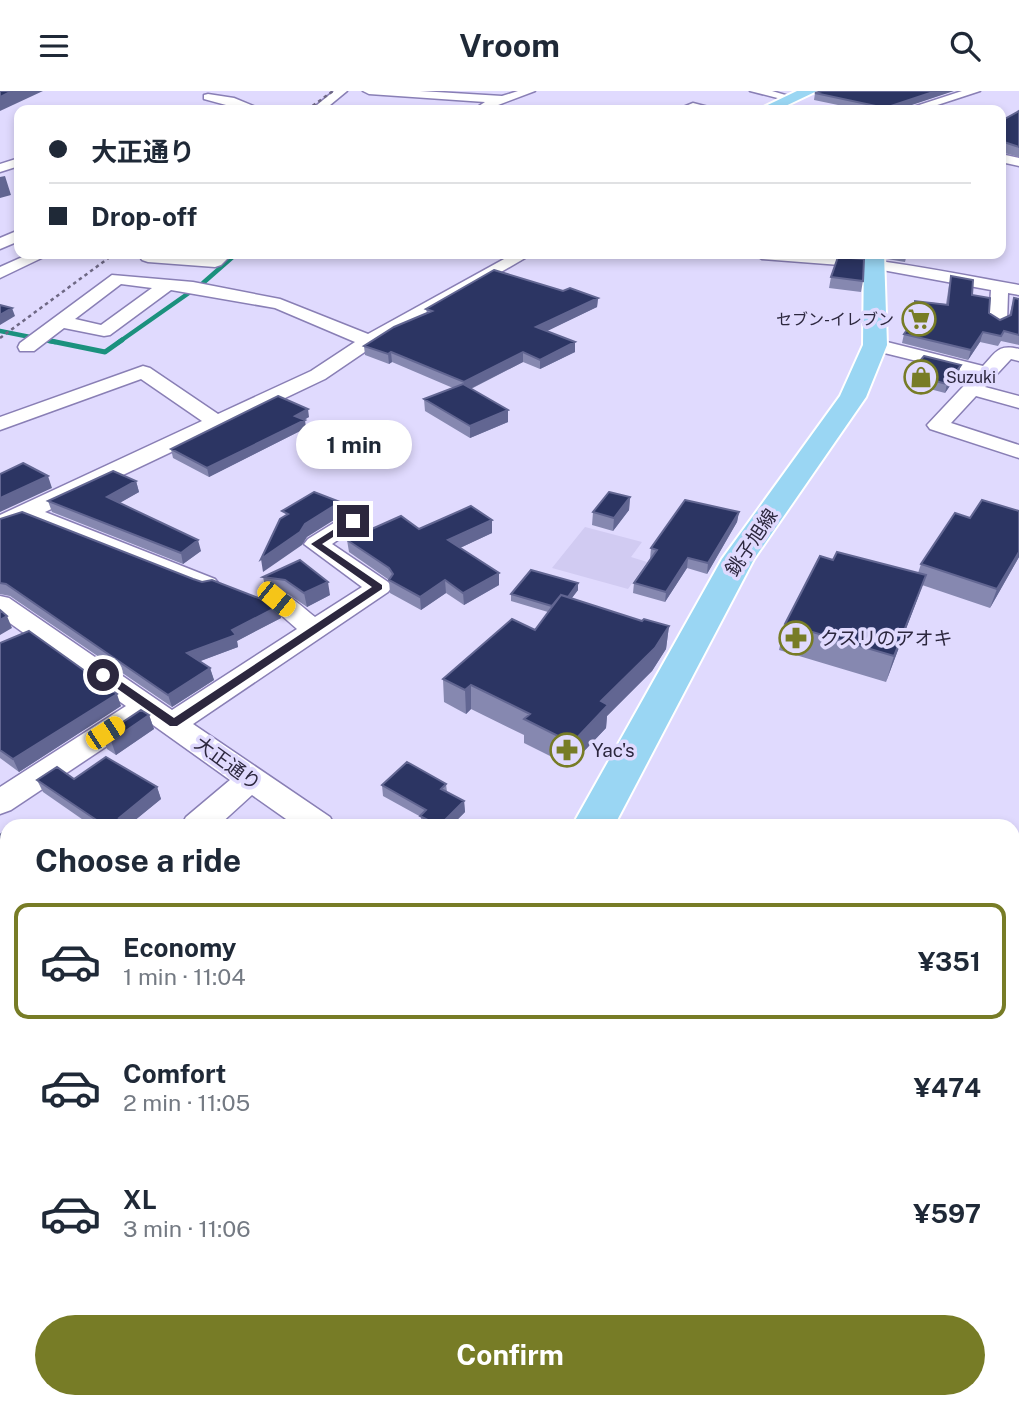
<!DOCTYPE html>
<html lang="en">
<head>
<meta charset="utf-8">
<style>
	:root { --surface:#fff; --page:#f6f6f7; --text:#1f2937; --muted:#747a83; --line:#e0e1e3; --accent:#777c26 }
	body { margin:0; font-family:"Public Sans","Noto Sans JP",sans-serif; background:var(--page); color:var(--text); height:100vh; display:flex; flex-direction:column; font-size:26px; white-space:nowrap }
	* { box-sizing:border-box; margin:0 }
	p { font-size:23px; color:var(--muted) }
	.icon { flex:none; width:38px; height:38px; fill:none; stroke:currentColor; stroke-width:2; stroke-linecap:round; stroke-linejoin:round }
	.map { position:relative; flex:1; overflow:hidden }
	.drawer { position:absolute; left:0px; top:728px; width:1020px; height:590px; display:flex; flex-direction:column; background:var(--surface); border-radius:21px 21px 0 0; box-shadow:0 4px 10px #0003 }
	.drawer>* { flex:none }
	.guide { position:absolute; left:14px; top:14px; width:992px; height:154px; border-radius:14px; box-shadow:0 4px 10px #0003; display:grid; align-content:center; height:154px; padding:0 35px; background:var(--surface) }
	.end { position:absolute; width:32px; height:32px; margin:-16px; border:9px solid #2c273e; background:#fff; box-shadow:0 0 0 4px #fff }
	.from { border-radius:50% }
	.bubble { position:absolute; height:49px; border-radius:24px; background:var(--surface); box-shadow:0 4px 10px #0003; font-size:23px; font-weight:700; line-height:49px; text-align:center }
	.car { position:absolute; width:21px; height:42px; margin:-21px -10px; border-radius:9px; box-shadow:0 0 5px 2px #0007; background:linear-gradient(#f5c518 24%,#345 0 40%,#f5c518 0 76%,#345 0 86%,#f5c518 0) }
	.guide b { display:flex; align-items:center; gap:24px; height:66px; font-size:26px }
	.guide b+b { border-top:2px solid var(--line) }
	.guide i { width:18px; height:18px; background:var(--text) }
	ul { padding:0; list-style:none }
	li { display:flex; align-items:center; gap:21px; height:116px; margin:0 14px 10px; padding:0 21px; border:4px solid transparent; border-radius:14px }
	li div { flex:1 }
	li b { display:block; font-size:26px }
	li em { font-style:normal; font-weight:700 }
	li.on { border-color:var(--accent) }
	li>.icon { width:63px; height:63px; stroke-width:1.5 }
	h2 { padding:0 35px; font-size:32px; line-height:84px }
	.button { display:flex; gap:14px; margin-top:auto; padding:14px 35px }
	.button a { flex:1; height:80px; border-radius:42px; background:var(--accent); color:#fff; font-size:28px; font-weight:700; line-height:80px; text-align:center }
	header { display:flex; justify-content:space-between; align-items:center; height:91px; padding:0 35px; background:var(--surface); font-size:32px; font-weight:700 }
	.map>svg:first-child { display:block }
	.built { fill:#d1cbf2 }
	.lines { fill:none; stroke-linecap:round; stroke-linejoin:round }
	.stream-far1 { stroke:#1b917e; stroke-width:4.5 }
	.stream { stroke:#1b917e; stroke-width:5 }
	.minor-casing { stroke:#897fb5; stroke-width:3 }
	.major-casing { stroke:#fff; stroke-width:4 }
	.minor { fill:#fff; fill-rule:evenodd }
	.major { fill:#9ad6f3; fill-rule:evenodd }
	.rail { stroke:#6e6884; stroke-width:2.5; stroke-dasharray:3.5 3.5; stroke-linecap:butt }
	.wall { fill:#8688b0 }
	.shaded-wall { fill:#626692 }
	.building { fill:#2c3563; stroke:#626692; stroke-width:2 }
	.route { fill:#2c273e }
	.labels { text-anchor:middle; stroke-width:7; stroke-linejoin:round; paint-order:stroke }
	.far-poi-label { font-size:16px; fill:#2c273e; stroke:#e0dafe; text-anchor:end }
	.street-label { font-size:19px; fill:#2c273e; stroke:#e0dafe }
	.poi-label { font-size:19px; fill:#2c273e; stroke:#e0dafe; text-anchor:start }
</style>
</head>
<body>
<header><svg class="icon" aria-label="menu" viewBox="0 0 24 24"><path d="M4 6h16M4 12h16M4 18h16"/></svg>Vroom<svg class="icon" aria-label="search" viewBox="0 0 24 24"><circle cx="10" cy="10" r="6"/><path d="M15 15l6 6"/></svg></header>
<div class="map">
<svg width="1019" height="1317" viewBox="0 0 1019 1317">
	<rect width="100%" height="100%" fill="#e0dafe"/>
	<path class="built" d="M585,436L642,451L631,466L647,471L628,498L552,477Z"/>
	<g class="lines">
		<path class="stream-far1" d="M0,240L55,251
			M119,251L203,192L236,163"/>
		<path class="stream" d="M46,249L105,261L122,249"/>
		<defs>
			<path id="minor" d="M334,0H347L324,19H311Z
				M363,0H420L502,5L518,0H535L485,19L479,15L485,11L369,3Z
				M750,0H772L799,8L793,11Z
				M962,0H980L922,19H904Z
				M208,3L234,7L263,19C244,20 223,13 204,8V4Z
				M693,12L720,19H676Z
				M1001,63L1019,67V75L1001,71Z
				M19,67V75L0,81V73Z
				M19,139V150L0,158V147Z
				M29,163H50L0,187V176Z
				M142,163L211,166L215,163H232L221,174L215,176L148,171L142,169L140,166Z
				M513,163H532L375,254L325,288L45,421L215,488L219,493L215,498L206,501L197,498L26,430L0,440V424L202,330L141,288L0,339V326L143,275L150,277L218,323L311,280L355,251L275,217L171,199L110,244L104,245L64,237L34,260H20L18,256L20,252L112,184L193,191L280,208L368,243ZM121,193L152,197L101,234L75,228Z
				M754,163C844,159 931,178 1019,194V204L1008,202L1007,231L998,236L989,231L991,199L866,176L762,168Z
				M875,248L983,275C996,261 998,253 1019,258V270L1011,268L985,296L1019,305V317L976,305L951,332L1019,354V367L930,338L927,334L974,284L868,258L866,254Z
				M353,423L361,425L365,430L332,453L388,491L392,496L388,501L193,633L330,726L335,735H296L252,704L218,735H181L186,726L230,689L146,629L11,719L0,723V696L126,615L0,525V505L9,507L172,619L297,538L263,508L267,503C287,498 300,515 315,526L362,496L304,453L308,448L345,425Z
				M7,885V922L0,924V888Z
				M1013,1099L1019,1101V1144L1013,1142Z
				M0,1179L7,1181V1230L0,1227Z
				M101,1311H155L157,1317H103Z"/>
			<path id="major" d="M797,0H817L777,19H757Z
				M864,163H884L887,254L866,306L754,468L614,735H572L722,468L840,305L863,254Z
				M286,1311H349L347,1317H284Z"/>
		</defs>
		<use href="#minor" class="minor-casing"/>
		<use href="#major" class="major-casing"/>
		<use href="#minor" class="minor"/>
		<use href="#major" class="major"/>
		<path class="rail" d="M307,19L333,0
			M0,247L114,163"/>
	</g>
	<path class="wall" d="M815,2L897,19H862L814,9Z
		M1019,20V66L1001,61V30Z
		M838,163H862L861,165Z
		M888,163H907L905,171L887,168Z
		M951,185L989,222L1000,229L1009,225L1014,207L1019,208V254L1001,250L998,255L980,251L968,269L902,252L904,243L911,232L912,219L915,210L946,213L949,194Z
		M831,186L863,190L861,201L829,197Z
		M563,200L598,207L597,216L546,240L575,251V261L540,278L523,271L471,298L508,331L470,347L425,320L424,308L453,297L392,271L389,273L365,264L364,255L427,222L426,218Z
		M961,274L958,283L945,302L907,292L909,283Z
		M309,326L304,329L306,337L209,386L173,367L171,358Z
		M136,390L139,401L119,412L201,460L183,473L52,421L48,410Z
		M630,406L629,419L613,440L592,434L593,421Z
		M1019,420V466L990,517L922,494L886,591L779,559L785,533L833,469L918,482L921,473L970,427Z
		M739,421L737,431L707,483L687,477L665,511L633,502L634,492L650,468L651,457Z
		M0,428L279,515L281,527L237,550L238,556L200,570L210,577L214,589L172,616L10,505L0,503Z
		M492,429V442L460,457L499,494L464,514L446,502L421,519L390,502L389,489L349,461L347,449L419,438Z
		M300,469L330,504L307,516L288,503L266,499L263,486Z
		M578,492V499L571,508L642,530L669,535L666,558L652,580L607,625L606,637L570,675L524,652V644L471,618L466,623L444,611L443,588L535,539L548,521L511,510V503Z
		M0,552L121,615L19,681L0,667Z
		M149,624L154,638L116,664L107,658L102,645Z
		M74,688L157,696L161,708L130,733H89L43,701L37,689Z
		M446,693L447,701L464,710L465,721L451,735H421V726L383,705L382,694Z
		M7,740V870L0,864V744Z
		M7,911V1011L0,1006V913Z"/>
	<path class="shaded-wall" d="M12,0H43L0,20V6Z
		M936,0H954L897,19H885V17Z
		M5,85L11,104L0,107V86Z
		M598,207L597,216L535,246L536,236Z
		M12,217L15,225L0,234V224Z
		M983,241L980,251L968,269L971,259Z
		M575,251V261L540,278V269Z
		M391,261L392,271L389,273L388,263Z
		M523,261V271L464,301V291Z
		M961,274L958,283L945,302L947,293Z
		M308,318L309,326L296,333L295,325Z
		M508,319V331L470,347V335Z
		M305,329L306,337L209,386L207,377Z
		M48,385L52,397L0,421V407Z
		M136,390L139,401L111,417L107,406Z
		M630,406L629,419L613,440L614,427Z
		M340,411L342,424L307,446L302,454L263,481L261,468L305,433Z
		M739,421L737,431L707,483L708,472Z
		M492,429V442L449,462L448,449Z
		M198,449L201,460L183,473L181,462Z
		M1019,461V466L990,517L997,498Z
		M688,467L687,477L665,511L666,501Z
		M499,482V494L464,514L463,502Z
		M926,484L917,509L886,591L894,565Z
		M445,489L446,502L421,519L420,506Z
		M328,491L330,504L307,516L304,502Z
		M578,492V499L559,524V517Z
		M279,515L281,527L237,550L238,556L190,574L187,562Z
		M7,525L12,537L0,544V529Z
		M669,535L666,558L652,580L607,625L606,637L570,675L572,652L601,610Z
		M210,577L214,589L172,616L168,604Z
		M471,594V618L466,623L465,599Z
		M117,603L121,615L19,681L13,668Z
		M149,624L154,638L116,664L111,650Z
		M157,696L161,708L128,735L119,727Z
		M464,710L465,721L451,735H439Z
		M427,1311H431L429,1317H424Z
		M589,1311H593L589,1317H585Z"/>
	<path class="building" d="M0,0H12L0,6Z
		M822,0H936L885,17L815,2Z
		M1019,20V56L1004,51L1001,55V30Z
		M838,166L864,168L863,190L831,186Z
		M494,179L563,200L570,197L598,207L536,236L575,251L540,269L523,261L464,291L391,261L388,263L364,255L394,236L432,220L426,218Z
		M951,185L973,189L972,204L990,207L989,222L1000,229L1011,224L1014,207L1019,208V244L1004,240L1001,245L983,241L971,259L904,243L914,229L915,210L948,214Z
		M0,214L12,217L0,224Z
		M924,265L961,274L947,293L909,283Z
		M463,293L508,319L470,335L424,308Z
		M278,305L308,318L295,325L305,329L207,377L171,358Z
		M23,372L48,385L0,407V383Z
		M113,380L136,390L107,406L198,449L181,462L48,410Z
		M314,401L340,411L305,433L300,441L261,468L280,428L288,423L282,420Z
		M609,401L630,406L614,427L593,421Z
		M685,409L739,421L708,472L688,467L666,501L634,492L657,459L651,457Z
		M982,409L1019,420V461L997,498L921,473L955,422L970,427Z
		M471,415L492,429L448,449L499,482L463,502L445,489L420,506L389,489L393,483L389,477L347,449L401,425L419,438Z
		M22,421L193,488L202,491L212,489L279,515L232,539L236,544L187,562L210,577L168,604L6,493L0,492V428Z
		M837,461L926,484L894,565L785,533L820,465L833,469Z
		M300,469L328,491L304,502L285,489L263,486Z
		M531,479L578,492L568,506L561,504L552,515L511,503Z
		M561,504L642,530L644,528L669,535L655,557L601,610L608,614L572,652L524,628L530,623L471,594L465,599L443,588L512,528L535,539Z
		M0,519L7,525L0,529Z
		M29,540L117,603L13,668L0,659V552Z
		M141,619L149,624L111,650L102,645Z
		M106,666L157,696L119,727L133,735H87L95,728L37,689L57,676L74,688Z
		M407,671L446,693L441,698L464,710L439,735L420,725L426,719L382,694Z
		M6,739L7,740V863L0,858V744Z
		M2,907L7,911V1006L0,1001V913Z
		M7,1036V1045L2,1041Z
		M0,1237L7,1244V1311H94L100,1317H0Z
		M354,1311H427L424,1317H352Z
		M522,1311H589L585,1317H518Z"/>
	<path class="route" d="M350,428L358,430L322,453L382,494V498L177,635H170L98,584L107,581L174,627L372,496L311,453Z"/>
	<defs>
		<symbol id="supermarket-ring" viewBox="-11 -11 22 22"><circle r="9.5" fill="#e0dafe" stroke="#777c26" stroke-width="1.5"/><path d="M-6-5.5h2.5l.6 2H6L4.5 2H-2.5L-4.4-4H-6ZM-1.5 3.2a1.3 1.3 0 1 0 .1 0ZM3 3.2a1.3 1.3 0 1 0 .1 0Z" fill="#777c26"/></symbol>
		<symbol id="shop-ring" viewBox="-11 -11 22 22"><circle r="9.5" fill="#e0dafe" stroke="#777c26" stroke-width="1.5"/><path d="M-5-2.5h2.3a2.7 3.5 0 0 1 5.4 0H5L5.5 6h-11ZM-1.5-2.5h3a1.5 2.3 0 0 0-3 0Z" fill="#777c26"/></symbol>
		<symbol id="pharmacy-ring" viewBox="-11 -11 22 22"><circle r="9.5" fill="#e0dafe" stroke="#777c26" stroke-width="1.5"/><path d="M-2-6h4v4h4v4h-4v4h-4v-4h-4v-4h4Z" fill="#777c26"/></symbol>
	</defs>
	<g fill-rule="evenodd">
		<use href="#supermarket-ring" x="900" y="209" width="38" height="38"/>
		<use href="#shop-ring" x="902" y="267" width="38" height="38"/>
		<use href="#pharmacy-ring" x="777" y="528" width="38" height="38"/>
		<use href="#pharmacy-ring" x="548" y="640" width="38" height="38"/>
	</g>
	<g class="labels">
		<g class="far-poi-label">
			<text x="894" y="234">セブン-イレブン</text>
			<text x="946" y="292" text-anchor="start">Suzuki</text>
		</g>
		<g class="street-label">
			<text transform="translate(751 451) rotate(-56)" y="7">銚子旭線</text>
			<text transform="translate(228 672) rotate(36)" y="7">大正通り</text>
		</g>
		<g class="poi-label">
			<text x="820" y="554">クスリのアオキ</text>
			<text x="592" y="666">Yac's</text>
		</g>
	</g>
</svg>
<i class="end from" style="left:103px;top:584px"></i>
<i class="end" style="left:353px;top:430px"></i>
<div class="bubble" style="left:296px;top:329px;width:116px">1 min</div>
<i class="car" style="left:276px;top:508px;rotate:129deg"></i>
<i class="car" style="left:105px;top:642px;rotate:57deg"></i>
<div class="guide">
<b><i class="from"></i>大正通り</b>
<b><i></i>Drop-off</b>
</div>
<section class="drawer">
<h2>Choose a ride</h2>
<ul>
<li class="on"><svg class="icon" aria-label="car" viewBox="0 0 24 24"><path d="M5 17H2v-5l4-1 3-4h7l3 4 3 1v5h-3M9 17h6M6 11h13"/><circle cx="7" cy="17" r="2"/><circle cx="17" cy="17" r="2"/></svg><div><b>Economy</b><p>1 min · 11:04</p></div><em>¥351</em></li>
<li><svg class="icon" aria-label="car" viewBox="0 0 24 24"><path d="M5 17H2v-5l4-1 3-4h7l3 4 3 1v5h-3M9 17h6M6 11h13"/><circle cx="7" cy="17" r="2"/><circle cx="17" cy="17" r="2"/></svg><div><b>Comfort</b><p>2 min · 11:05</p></div><em>¥474</em></li>
<li><svg class="icon" aria-label="car" viewBox="0 0 24 24"><path d="M5 17H2v-5l4-1 3-4h7l3 4 3 1v5h-3M9 17h6M6 11h13"/><circle cx="7" cy="17" r="2"/><circle cx="17" cy="17" r="2"/></svg><div><b>XL</b><p>3 min · 11:06</p></div><em>¥597</em></li>
</ul>
<div class="button"><a>Confirm</a></div>
</section>
</div>
</body>
</html>
